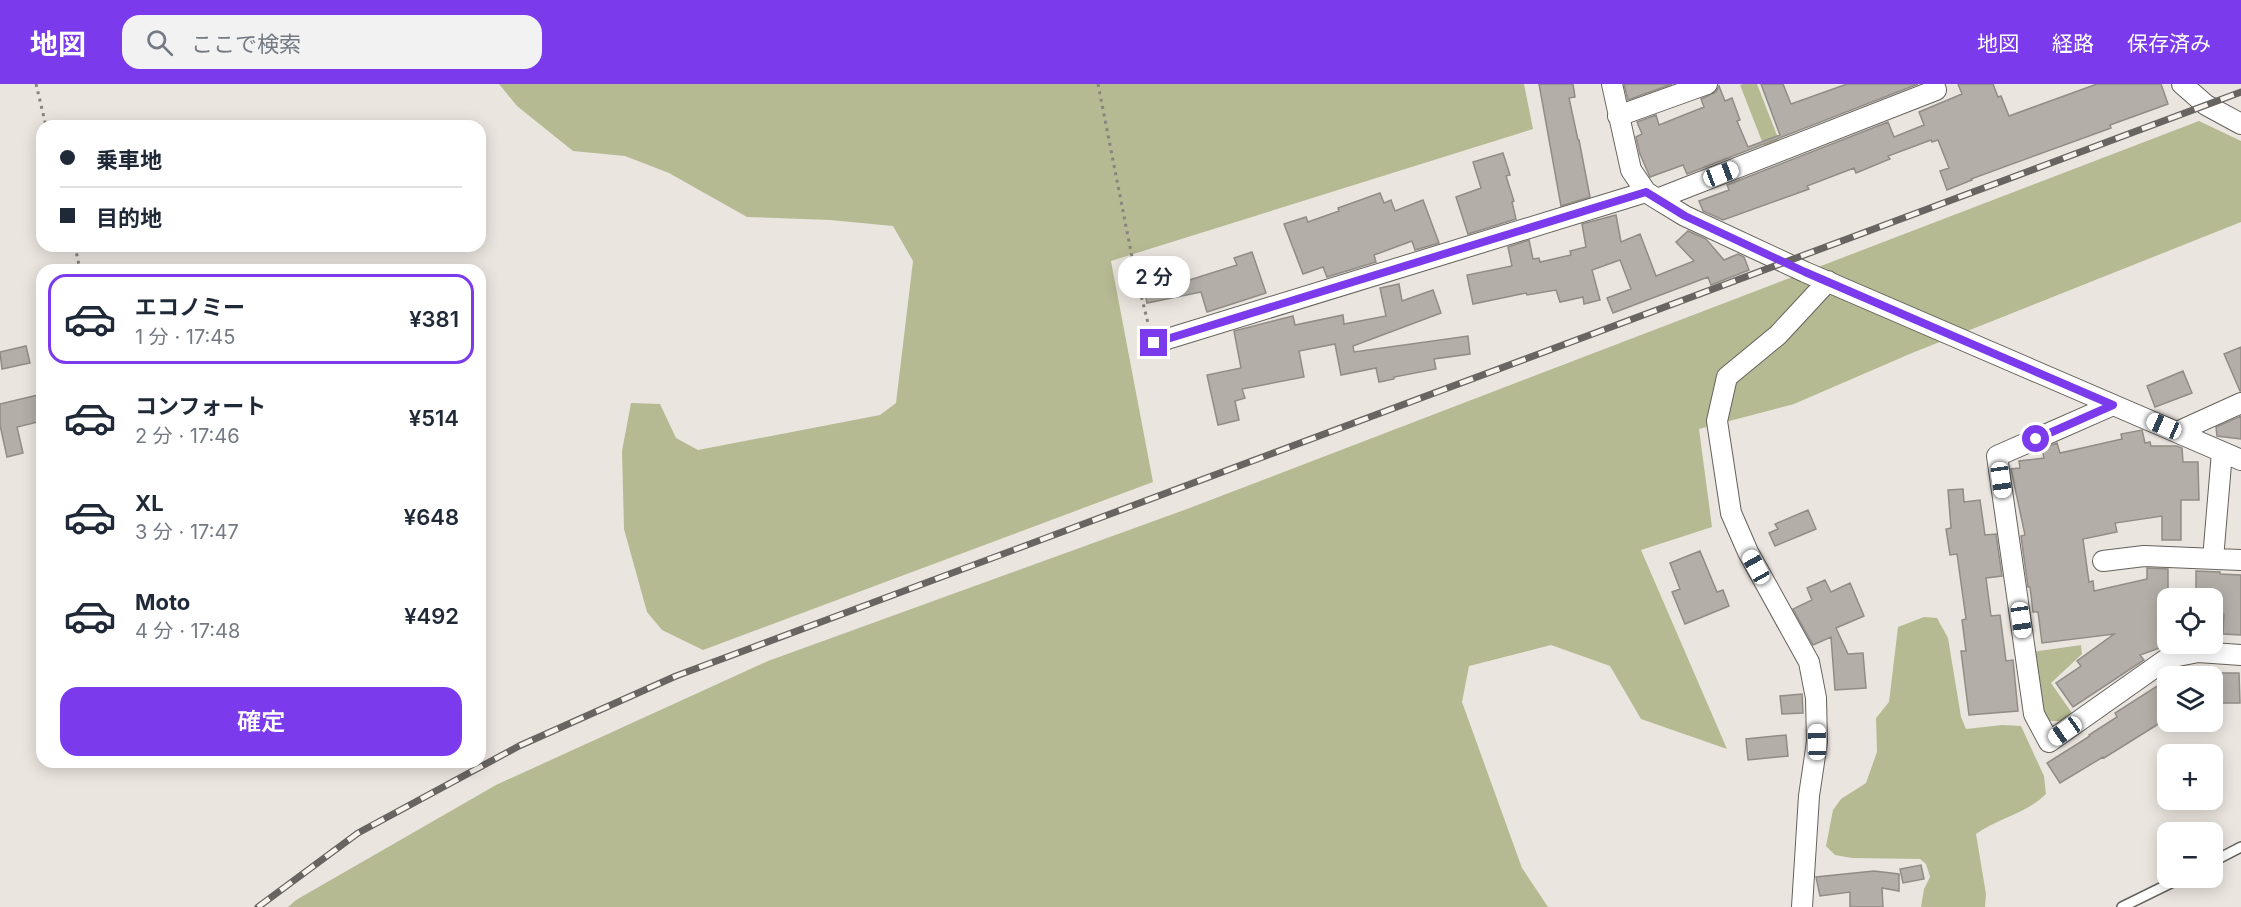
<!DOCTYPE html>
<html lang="ja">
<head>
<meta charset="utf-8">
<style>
	:root { --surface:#fff; --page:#f2f2f3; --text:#1f2937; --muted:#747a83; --line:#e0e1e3; --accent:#7c3aed }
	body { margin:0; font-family:Inter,"Noto Sans JP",sans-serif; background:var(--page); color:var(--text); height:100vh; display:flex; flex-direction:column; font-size:22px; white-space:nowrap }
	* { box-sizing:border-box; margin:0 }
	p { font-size:20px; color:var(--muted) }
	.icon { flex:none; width:33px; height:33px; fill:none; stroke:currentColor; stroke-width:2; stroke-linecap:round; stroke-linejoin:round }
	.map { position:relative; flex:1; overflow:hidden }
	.side { position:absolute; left:36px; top:180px; width:450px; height:504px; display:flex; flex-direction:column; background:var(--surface); border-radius:18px; box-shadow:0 3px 15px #0003 }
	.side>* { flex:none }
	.top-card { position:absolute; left:36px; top:36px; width:450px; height:132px; border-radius:18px; box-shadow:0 3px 15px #0003; display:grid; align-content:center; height:132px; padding:0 24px; background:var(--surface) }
	.controls { position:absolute; left:2157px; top:504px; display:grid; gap:12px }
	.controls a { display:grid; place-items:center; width:66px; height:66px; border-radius:12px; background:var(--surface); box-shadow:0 3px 15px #0003; font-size:30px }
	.end { position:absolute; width:27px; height:27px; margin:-14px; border:8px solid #7c3aed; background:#fff; box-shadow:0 0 0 3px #fff }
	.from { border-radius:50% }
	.bubble { position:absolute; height:42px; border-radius:18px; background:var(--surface); box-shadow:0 3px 15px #0003; font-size:20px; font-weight:600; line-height:42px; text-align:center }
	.car { position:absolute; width:18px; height:36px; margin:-18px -9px; border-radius:8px; box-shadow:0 0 4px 2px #0007; background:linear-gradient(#fff 24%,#345 0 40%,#fff 0 76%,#345 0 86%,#fff 0) }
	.top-card b { display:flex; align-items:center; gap:21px; height:57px; font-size:22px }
	.top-card b+b { border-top:2px solid var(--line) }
	.top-card i { width:15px; height:15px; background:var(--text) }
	ul { padding:10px 0 0; list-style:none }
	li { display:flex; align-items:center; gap:18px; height:90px; margin:0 12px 9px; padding:0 12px; border:3px solid transparent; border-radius:18px }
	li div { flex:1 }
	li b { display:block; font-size:22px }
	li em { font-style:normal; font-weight:600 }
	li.current { border-color:var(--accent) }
	li>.icon { width:54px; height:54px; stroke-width:1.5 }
	.action { display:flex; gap:12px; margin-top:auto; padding:12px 24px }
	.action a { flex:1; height:69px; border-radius:18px; background:var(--accent); color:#fff; font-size:24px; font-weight:600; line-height:69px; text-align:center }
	header { display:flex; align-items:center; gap:36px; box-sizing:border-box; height:84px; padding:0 30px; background:var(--accent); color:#fff }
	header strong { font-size:28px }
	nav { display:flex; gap:33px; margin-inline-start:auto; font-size:21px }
	.search { width:420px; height:54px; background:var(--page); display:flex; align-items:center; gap:15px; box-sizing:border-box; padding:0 21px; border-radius:18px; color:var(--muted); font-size:22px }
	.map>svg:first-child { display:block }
	.green { fill:#b6ba92 }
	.building { fill:#b3aea7; stroke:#918c86; stroke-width:1.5 }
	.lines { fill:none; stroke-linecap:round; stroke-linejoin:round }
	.lane-casing { stroke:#65615b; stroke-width:12 }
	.street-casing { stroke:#65615b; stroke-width:22 }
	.path { stroke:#888480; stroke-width:3; stroke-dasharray:3 4.5; stroke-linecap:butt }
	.lane { stroke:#fff; stroke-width:9 }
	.street { stroke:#fff; stroke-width:20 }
	.rail-casing { stroke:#686461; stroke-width:7 }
	.rail { stroke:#f8f3ec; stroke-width:4.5; stroke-dasharray:14; stroke-linecap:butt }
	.route { stroke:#7c3aed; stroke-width:8 }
</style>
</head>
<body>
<header>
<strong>地図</strong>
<div class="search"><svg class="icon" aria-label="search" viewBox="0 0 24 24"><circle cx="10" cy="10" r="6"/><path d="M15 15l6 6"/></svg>ここで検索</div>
<nav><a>地図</a><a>経路</a><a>保存済み</a></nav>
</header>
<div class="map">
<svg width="2241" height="823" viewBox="0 0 2241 823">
	<rect width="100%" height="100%" fill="#ebe5df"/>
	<path class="green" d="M499,0H1524L1533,45L1111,177L1153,398L703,566L662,546L647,528L624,445L622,367L631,319L660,320L676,354L698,366L880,331L896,319L913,177L893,142L830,136L747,133L669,89L625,72L573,67L517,22Z
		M1743,0H1757L1780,59L1765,65L1740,1Z
		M2199,37L2241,57V138L1912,269L1794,320L1699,345L1712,443L1641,466L1727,665L1641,635L1610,582L1551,561L1469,582L1462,618L1522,784L1548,823H288L296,816L496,701L768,577L1187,425Z
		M1924,533L1937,534L1948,554L1961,633L1966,645L2002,641L2021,642L2044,692L2046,710C2026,730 1998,734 1976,750L1986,810L1985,823H1921L1924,805L1930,793L1926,780L1920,775L1852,774L1835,771L1826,762L1833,726L1841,715L1866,699L1877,668L1876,634L1889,618L1898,543Z
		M2081,561L2082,570L2051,599L2072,629L2068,637H2048L2039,620L2032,568Z"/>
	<path class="building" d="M1539,0H1573L1575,13L1569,14L1578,56H1579L1590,113L1561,122Z
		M1624,0H1672L1628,16Z
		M1761,0H1783L1791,20L1847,0H1918L1687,90L1683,81L1650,93L1640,70L1636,53L1642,50L1637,38L1656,31L1659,41L1704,23L1701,15L1716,8L1719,2L1725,17L1732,14L1740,36L1737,37L1748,63L1780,51Z
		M1958,0H1993L1998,13L2001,12L2009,32L2097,0H2161L2168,20L2110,41L2111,44L1971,95L1972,96L1947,106L1940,87L1949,84L1938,56L1932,58L1931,56L1888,72L1890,75L1856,89L1854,84L1807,102L1809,105L1723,136L1703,127L1699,117L1729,106L1727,101L1888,38L1894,53L1924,41L1919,28L1962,10Z
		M1503,69L1510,91L1506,92L1514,117L1512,118L1516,135L1468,150L1456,113L1481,104L1473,78Z
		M1380,109L1384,119L1391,116L1395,127L1423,116L1439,159L1415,166L1412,157L1374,171L1376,178L1327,193L1323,183L1303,190L1284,140L1306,133L1308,138L1339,127L1338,124Z
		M1616,131L1621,158L1640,150L1656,192L1694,177L1676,158L1688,147L1706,155L1724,176L1738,170L1744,173L1749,186L1711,201L1708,193L1613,229L1607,214L1631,205L1620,176L1592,186L1600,216L1584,220L1583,213L1560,218L1556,206L1527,211L1526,209L1473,220L1467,191L1512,182L1508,163L1529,156L1533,175L1539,174L1540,178L1571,171L1570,167L1586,163L1582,140Z
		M1252,168L1266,209L1207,228L1201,208L1147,219L1140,185L1178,177L1183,198L1237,181L1234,174Z
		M1399,200L1402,217L1433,206L1441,229L1353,262L1354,268L1468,252L1470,270L1434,275L1436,285L1394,293V295L1379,298L1376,284L1341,291L1335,260L1299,267L1304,293L1242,305L1245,314L1235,317L1239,336L1218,341L1207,291L1241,284L1234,247L1293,232L1295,241L1343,231L1344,240L1386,232L1380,204Z
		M26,262L30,279L2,285L0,268Z
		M2241,263V307H2240L2224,270Z
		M2183,287L2192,309L2155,323L2147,302Z
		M42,310V337L17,343L23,369L7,373L0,341V320Z
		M2241,332V355L2217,352L2216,343Z
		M2142,346L2145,359L2150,358L2151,362H2177L2182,364L2183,378H2198L2199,416H2181V456H2162V432L2115,439L2117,448L2083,455L2089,498L2093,497L2094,507L2147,495V484L2168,485V523L2161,525L2168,544V561L2140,571L2144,576L2073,623L2056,599L2081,582L2077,577L2114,550L2042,559L2038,528H2033L2030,503H2028L2021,452L2025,451L2011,385L2020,384L2019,377L2044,374L2042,365L2057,359L2060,369L2122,355L2121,350Z
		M1963,405L1964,418L1980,416L1985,451L1996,450L2002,492L1986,494L1991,532L2000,531L2006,577L2013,576L2018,627L1969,631L1961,567H1966L1962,536L1966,535L1957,470L1950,471L1946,445L1951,444L1948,406Z
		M1808,426L1816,445L1775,462L1769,449L1778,445L1775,440Z
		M1700,467L1717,508L1723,506L1729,522L1685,540L1672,508L1680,505L1670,479Z
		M2196,487L2220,488V490L2241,491V551L2223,550L2224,530L2212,529V510H2196Z
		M1825,496L1831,508L1850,499L1864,532L1836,544L1848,570L1863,569L1866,604L1835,606L1831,553L1813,561L1793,525L1812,516L1807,504Z
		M2216,589H2239L2240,619H2217Z
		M2168,595V634L2104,674L2103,673L2060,699L2047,679L2090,652L2089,651L2117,633L2115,629Z
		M1802,610L1803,629L1782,630L1780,612Z
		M1786,651L1788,672L1748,676L1746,655Z
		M1921,781L1924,795L1903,799L1900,785Z
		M1874,787L1899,790V807L1882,804L1883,823H1850V808L1820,812L1816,793Z"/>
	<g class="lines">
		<defs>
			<path id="lane" d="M2212,778L2241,763
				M2122,823L2181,794"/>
			<path id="street" d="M1612,0L1631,86L1646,108L1657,115L1685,132L1805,188L2241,376
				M2182,0L2206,21L2241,40
				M1618,32L1707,0
				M1657,115L1936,6L1934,0
				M1154,259L1646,108
				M2113,321L1997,372L2034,630L2049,658L2168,574L2198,568L2241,571
				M2177,348L2241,319
				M2213,475L2222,368
				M2103,477L2144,472L2241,476
				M1802,823L1809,712L1817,658L1816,614L1809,578L1748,468L1731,429L1717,337L1727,293L1778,251L1828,197"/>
		</defs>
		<use href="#lane" class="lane-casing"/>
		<use href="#street" class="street-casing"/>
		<path class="path" d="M36,0L46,42
			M1098,0L1134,183L1149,243
			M75,162L80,186"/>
		<use href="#lane" class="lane"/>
		<use href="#street" class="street"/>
		<defs>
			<path id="rail" d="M258,823L358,749L519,662L676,592L2241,8"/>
		</defs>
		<use href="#rail" class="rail-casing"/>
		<use href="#rail" class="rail"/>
	</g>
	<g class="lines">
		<path class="route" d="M1154,259L1646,108L1685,132L1805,188L2113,321L2036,355"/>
	</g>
</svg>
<div class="controls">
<a><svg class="icon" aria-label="locate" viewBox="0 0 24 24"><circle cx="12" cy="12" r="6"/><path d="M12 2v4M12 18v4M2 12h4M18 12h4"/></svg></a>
<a><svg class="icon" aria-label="layers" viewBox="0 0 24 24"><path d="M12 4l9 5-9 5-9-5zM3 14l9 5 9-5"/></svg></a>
<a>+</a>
<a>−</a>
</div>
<i class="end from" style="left:2036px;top:355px"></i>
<i class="end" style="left:1154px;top:259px"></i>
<div class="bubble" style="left:1118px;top:172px;width:72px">2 分</div>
<i class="car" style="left:1721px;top:90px;rotate:69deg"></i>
<i class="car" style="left:2164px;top:342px;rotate:294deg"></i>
<i class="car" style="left:2001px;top:396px;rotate:172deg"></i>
<i class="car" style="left:1756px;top:483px;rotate:331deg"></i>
<i class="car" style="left:2021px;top:536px;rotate:172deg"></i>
<i class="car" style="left:2065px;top:647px;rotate:235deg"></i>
<i class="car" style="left:1817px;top:658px;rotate:359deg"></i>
<div class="top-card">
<b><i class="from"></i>乗車地</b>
<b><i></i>目的地</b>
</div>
<section class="side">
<ul>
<li class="current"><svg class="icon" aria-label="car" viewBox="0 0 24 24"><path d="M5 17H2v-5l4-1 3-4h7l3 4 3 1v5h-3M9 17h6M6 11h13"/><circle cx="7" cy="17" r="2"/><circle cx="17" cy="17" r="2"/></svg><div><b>エコノミー</b><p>1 分 · 17:45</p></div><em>¥381</em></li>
<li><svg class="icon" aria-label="car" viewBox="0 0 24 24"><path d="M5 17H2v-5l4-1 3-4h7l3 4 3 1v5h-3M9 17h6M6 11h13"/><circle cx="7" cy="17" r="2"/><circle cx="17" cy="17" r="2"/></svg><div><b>コンフォート</b><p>2 分 · 17:46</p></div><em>¥514</em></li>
<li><svg class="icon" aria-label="car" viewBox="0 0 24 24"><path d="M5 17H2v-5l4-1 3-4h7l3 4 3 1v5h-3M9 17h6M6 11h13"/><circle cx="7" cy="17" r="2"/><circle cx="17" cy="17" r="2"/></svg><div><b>XL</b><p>3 分 · 17:47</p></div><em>¥648</em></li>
<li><svg class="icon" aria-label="car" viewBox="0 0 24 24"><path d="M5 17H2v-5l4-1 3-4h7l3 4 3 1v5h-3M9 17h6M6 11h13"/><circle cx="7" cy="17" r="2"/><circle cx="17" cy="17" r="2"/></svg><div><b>Moto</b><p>4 分 · 17:48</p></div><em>¥492</em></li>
</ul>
<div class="action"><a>確定</a></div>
</section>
</div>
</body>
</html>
